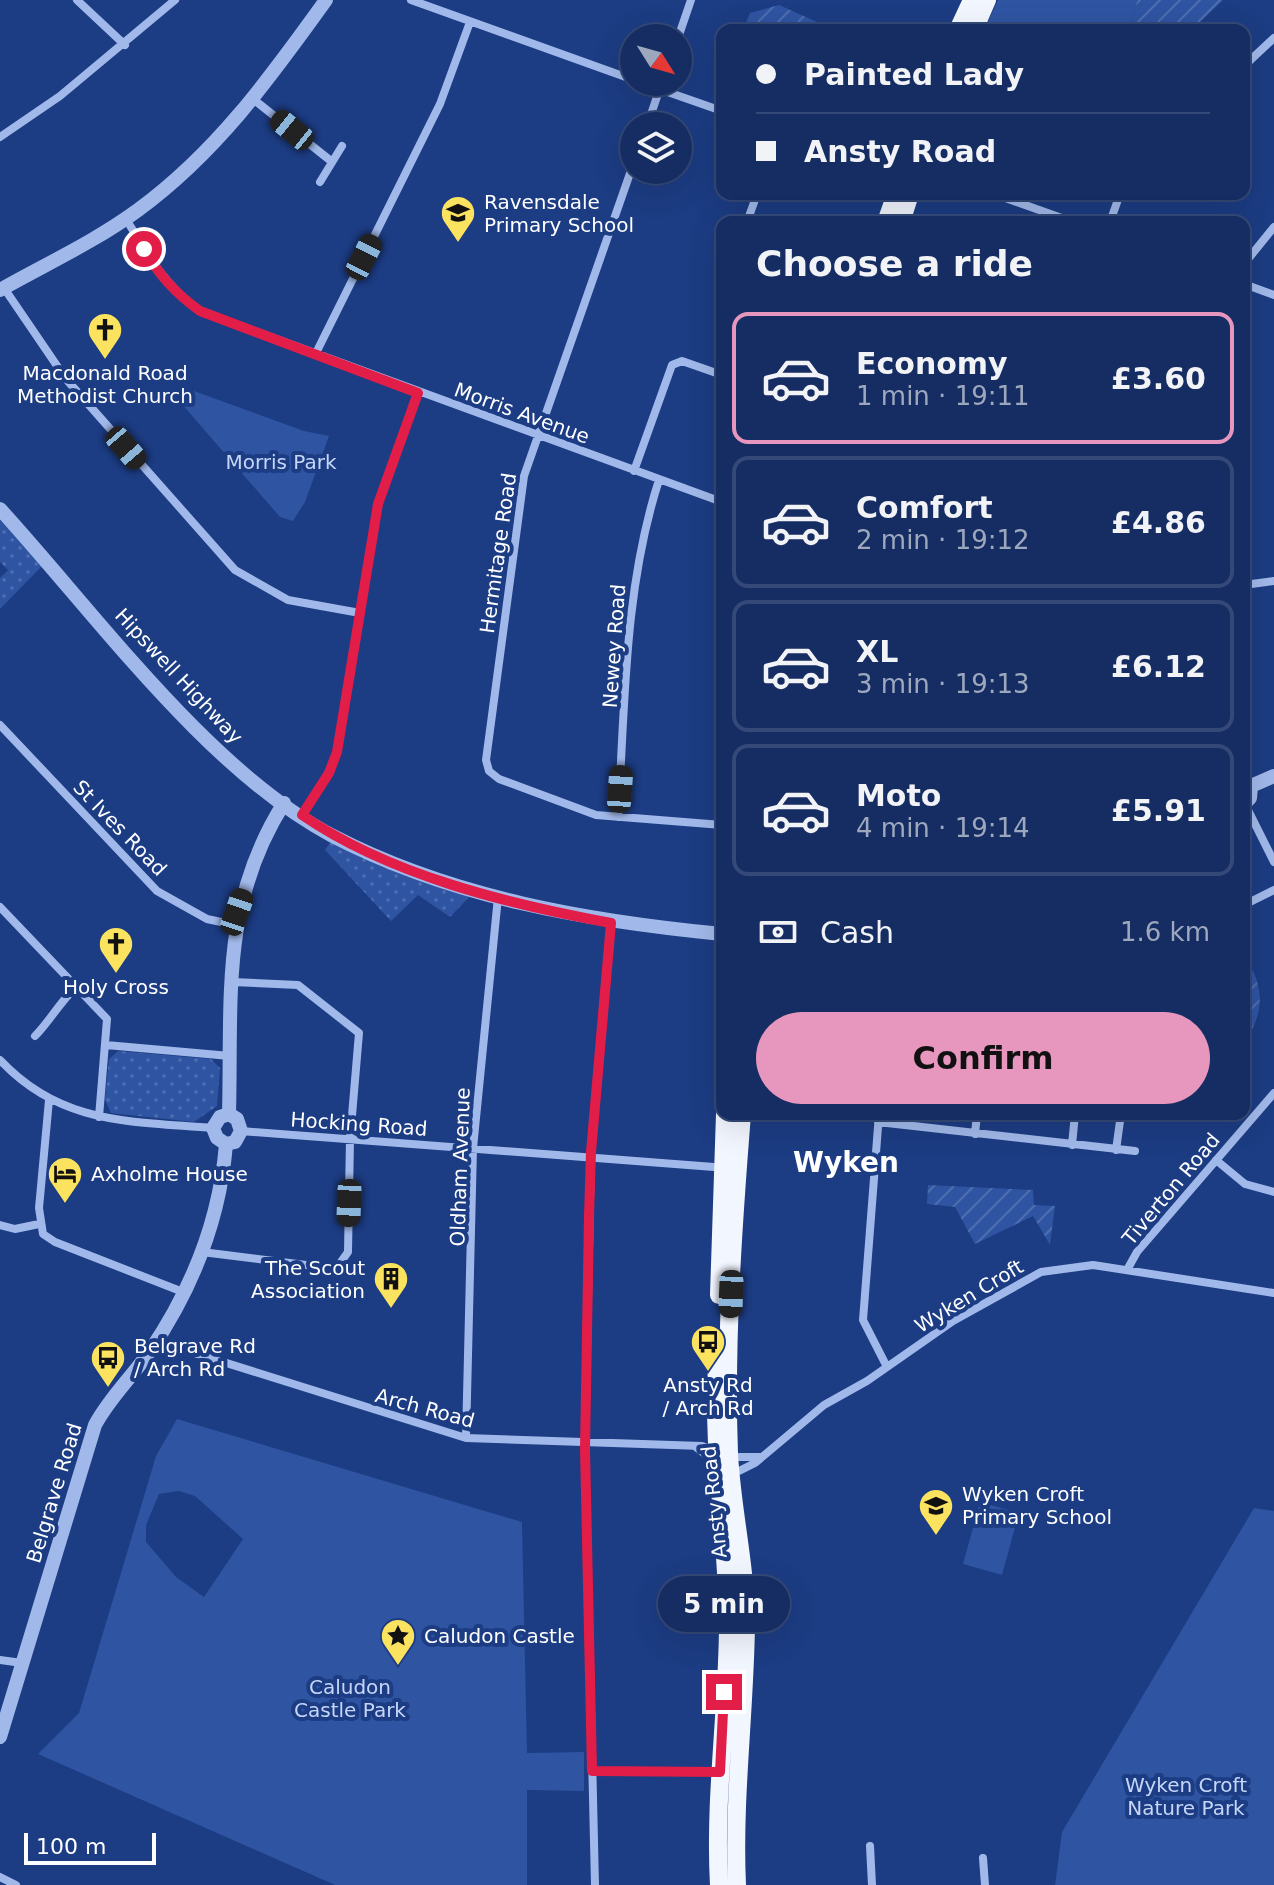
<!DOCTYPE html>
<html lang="en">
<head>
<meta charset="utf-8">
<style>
	:root { --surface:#152d62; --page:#22396b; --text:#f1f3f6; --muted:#9da8be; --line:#344977; --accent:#e797bd }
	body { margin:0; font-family:"DejaVu Sans",sans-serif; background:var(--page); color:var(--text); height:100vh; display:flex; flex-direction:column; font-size:30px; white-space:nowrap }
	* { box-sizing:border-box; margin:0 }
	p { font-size:26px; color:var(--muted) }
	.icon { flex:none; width:44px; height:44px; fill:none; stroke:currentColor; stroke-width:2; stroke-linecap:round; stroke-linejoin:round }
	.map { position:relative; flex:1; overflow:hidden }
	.panel { position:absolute; left:716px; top:216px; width:534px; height:904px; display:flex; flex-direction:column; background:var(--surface); border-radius:16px; box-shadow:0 8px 32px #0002,0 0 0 2px var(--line) }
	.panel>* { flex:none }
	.hud { position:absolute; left:716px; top:24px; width:534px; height:176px; border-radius:16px; box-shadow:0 8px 32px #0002,0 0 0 2px var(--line); display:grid; align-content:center; height:176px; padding:0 40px; background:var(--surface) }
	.needle { width:52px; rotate:127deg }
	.tools { position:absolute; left:620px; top:24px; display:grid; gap:16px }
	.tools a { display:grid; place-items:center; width:72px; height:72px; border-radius:50%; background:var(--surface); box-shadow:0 8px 32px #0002,0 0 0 2px var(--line); font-size:40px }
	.scale { position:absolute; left:24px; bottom:20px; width:132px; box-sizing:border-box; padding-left:8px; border:4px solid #fff; border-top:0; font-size:22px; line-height:28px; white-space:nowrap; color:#fff; -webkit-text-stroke:6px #1c3c83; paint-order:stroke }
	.end { position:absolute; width:36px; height:36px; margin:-18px; border:10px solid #e11d48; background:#fff; box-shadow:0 0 0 4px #fff }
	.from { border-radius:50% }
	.bubble { position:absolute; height:56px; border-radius:28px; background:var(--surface); box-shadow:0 8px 32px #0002,0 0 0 2px var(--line); font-size:26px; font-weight:800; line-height:56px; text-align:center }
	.car { position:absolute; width:24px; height:48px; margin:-24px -12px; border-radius:10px; box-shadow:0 0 6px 2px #0007; background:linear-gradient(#222 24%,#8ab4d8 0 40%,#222 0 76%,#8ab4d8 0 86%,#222 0) }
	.hud b { display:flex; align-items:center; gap:28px; height:76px; font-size:30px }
	.hud b+b { border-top:2px solid var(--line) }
	.hud i { width:20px; height:20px; background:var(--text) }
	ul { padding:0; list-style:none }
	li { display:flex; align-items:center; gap:24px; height:132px; margin:0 16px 12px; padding:0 24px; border:4px solid var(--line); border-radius:16px }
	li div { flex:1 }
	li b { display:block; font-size:30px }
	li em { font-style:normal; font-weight:800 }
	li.current { border-color:var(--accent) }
	li>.icon { width:72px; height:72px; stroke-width:1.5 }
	h2 { padding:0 40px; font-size:36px; line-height:96px }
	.pay { display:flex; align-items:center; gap:20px; height:88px; padding:0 40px; font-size:30px }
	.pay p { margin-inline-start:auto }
	.button { display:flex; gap:16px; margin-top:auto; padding:16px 40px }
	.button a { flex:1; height:92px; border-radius:48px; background:var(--accent); color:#111; font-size:32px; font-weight:800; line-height:92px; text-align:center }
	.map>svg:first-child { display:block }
	.grass { fill:url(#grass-dots) }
	.park { fill:#2f54a2; fill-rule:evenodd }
	.garden { fill:url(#garden-furrows) }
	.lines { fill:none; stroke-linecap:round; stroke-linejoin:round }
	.minor { stroke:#a1b9ea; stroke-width:8 }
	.tertiary { stroke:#a1b9ea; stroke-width:14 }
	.trunk { stroke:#f2f6fe; stroke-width:18 }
	.route { stroke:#e11d48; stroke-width:10 }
	.labels { text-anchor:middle; stroke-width:8; stroke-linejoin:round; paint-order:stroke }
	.poi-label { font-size:20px; fill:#fff; stroke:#1c3c83; text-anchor:start }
	.street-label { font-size:20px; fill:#fff; stroke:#1c3c83 }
	.park-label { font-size:20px; fill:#c6d6f8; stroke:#1c3c83 }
	.district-label { font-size:28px; font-weight:bold; fill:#fff; stroke:#1c3c83 }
</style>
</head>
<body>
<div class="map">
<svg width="1274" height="1885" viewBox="0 0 1274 1885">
	<defs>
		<pattern id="grass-dots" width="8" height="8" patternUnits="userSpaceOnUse" patternTransform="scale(2)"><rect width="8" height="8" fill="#2f54a2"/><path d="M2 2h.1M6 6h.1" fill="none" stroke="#4e6eb0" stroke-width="1.8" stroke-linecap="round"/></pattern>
		<pattern id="garden-furrows" width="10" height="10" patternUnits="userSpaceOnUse" patternTransform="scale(2)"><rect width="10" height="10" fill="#2f54a2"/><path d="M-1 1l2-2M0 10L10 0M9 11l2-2" fill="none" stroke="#4e6eb0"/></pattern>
	</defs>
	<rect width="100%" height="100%" fill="#1c3c83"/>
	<path class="grass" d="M0,520L43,565L0,609V578L8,570L0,562Z
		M331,841L471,895L450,917L418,895L391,921L325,850Z
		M118,1051L211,1059L220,1068L217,1106L194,1122L111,1113L105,1100L109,1059Z"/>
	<path class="park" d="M998,0H1137L1131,30H984Z
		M183,387L304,431L329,436L305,502L293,521L280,517L174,395Z
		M177,1419L522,1522L527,1753L584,1752V1791L527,1790V1885H335L38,1754L79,1713L156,1456ZM179,1491L195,1496L243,1539L204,1597L176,1577L146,1542V1525L159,1494Z
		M980,1502L1019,1513L1002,1575L963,1564Z
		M1254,1508L1274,1511V1885H1055L1062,1832Z"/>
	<path class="garden" d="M1137,0H1223L1192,30H1131Z
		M779,5L835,30H743L750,13Z
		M1253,971C1264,994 1262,1020 1244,1040V975Z
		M928,1185L1033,1190L1034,1205L1055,1206L1050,1245L1033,1216L975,1244L955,1207L927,1204Z"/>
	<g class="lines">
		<path class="minor" d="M77,0L125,45
			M411,0L634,80
			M678,38L691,0
			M1244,66L1274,38
			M639,82L722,111
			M253,99L331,161
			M647,126L662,82
			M0,137L60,96L175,0
			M634,162L524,476L486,760L489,771L499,779L596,815L722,825
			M320,182L342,146
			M994,194L1073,222
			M126,219C148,255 165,286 200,311L722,502
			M747,222L757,194
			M1110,222L1120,194
			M1244,264L1274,227
			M1244,284L1274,295
			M4,288L66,379L235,570L288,600L360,613
			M315,355L440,104L470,22
			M634,471L672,365L682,361L722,375
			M1244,585L1274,581
			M0,725L157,891L207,919L235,925
			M1245,804L1274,862
			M302,815L329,773L337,752L378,504L418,393
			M618,817C625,704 624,588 659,480
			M1244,905L1274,890
			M0,907L107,1019L99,1117
			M35,1036C50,1021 59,1003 76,987
			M106,1045L230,1056
			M0,1060C61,1125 130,1121 213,1128
			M49,1100L39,1208L43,1234L55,1242L183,1292
			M879,1114L863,1320L887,1367
			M878,1122L1135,1151
			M241,1131L714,1167
			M975,1134L977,1114
			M1072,1145L1075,1114
			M1116,1150L1121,1114
			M1216,1160L1245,1184L1274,1192
			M0,1225L15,1229L39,1224
			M202,1252L330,1268L338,1266L348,1252L350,1139L359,1033L298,985L232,982
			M1127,1270L1137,1252L1274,1093
			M156,1341L466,1438L702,1446L718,1452
			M466,1438L473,1148L498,897
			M696,1447L714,1461
			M731,1457H760
			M730,1470L739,1471L755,1463L824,1405L867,1381L953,1321L1041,1272L1093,1265L1274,1293
			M0,1660L22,1663
			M592,1771L721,1772
			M870,1846L872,1885
			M983,1858L985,1885
			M0,1877L16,1885
			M595,1885L585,1449L591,1152L611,923"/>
		<path class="tertiary" d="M0,290C46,264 96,241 138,210C216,153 270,78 326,0
			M0,509C95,613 207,769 331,835C452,898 588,921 722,934
			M1251,786L1274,776
			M1244,804L1250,798L1251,786
			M229,1114C232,999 220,904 284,803
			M226,1144L217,1138L213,1128L220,1117L229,1114
			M226,1144L235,1142L241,1131L237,1119L229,1114
			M0,1737L95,1425C110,1397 132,1377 150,1351C192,1289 220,1218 226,1144"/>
		<path class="trunk" d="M958,30L972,0
			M974,30L987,0
			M886,222L896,194
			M901,222L910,194
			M719,1295L725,1114
			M717,1365C712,1451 727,1536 728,1622C728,1710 714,1797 719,1885
			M737,1885C733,1798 745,1711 746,1624C746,1566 732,1511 729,1454C725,1341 733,1227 742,1114"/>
	</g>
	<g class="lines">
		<path class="route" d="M144,249C159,275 175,293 200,311L418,393L378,504L337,752L329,773L302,815C389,875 508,904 611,923L591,1152L589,1216L585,1449L592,1771L720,1772L724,1692"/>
	</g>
	<defs>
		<symbol id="school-pin" viewBox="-11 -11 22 30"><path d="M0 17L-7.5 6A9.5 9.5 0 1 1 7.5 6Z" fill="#fbe25f" stroke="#1c3c83"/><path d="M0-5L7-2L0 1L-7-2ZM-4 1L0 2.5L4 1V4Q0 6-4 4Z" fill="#111"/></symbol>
		<symbol id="church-pin" viewBox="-11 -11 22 30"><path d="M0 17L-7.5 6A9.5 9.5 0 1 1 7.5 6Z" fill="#fbe25f" stroke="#1c3c83"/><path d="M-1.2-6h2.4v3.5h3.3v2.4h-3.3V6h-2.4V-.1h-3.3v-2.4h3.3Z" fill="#111"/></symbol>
		<symbol id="hotel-pin" viewBox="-11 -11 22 30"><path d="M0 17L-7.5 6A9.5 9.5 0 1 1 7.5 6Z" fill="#fbe25f" stroke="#1c3c83"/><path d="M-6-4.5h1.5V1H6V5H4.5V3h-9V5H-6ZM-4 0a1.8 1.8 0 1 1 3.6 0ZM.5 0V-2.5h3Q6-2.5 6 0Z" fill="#111"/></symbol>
		<symbol id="building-pin" viewBox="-11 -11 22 30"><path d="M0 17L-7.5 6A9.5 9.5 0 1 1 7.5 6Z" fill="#fbe25f" stroke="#1c3c83"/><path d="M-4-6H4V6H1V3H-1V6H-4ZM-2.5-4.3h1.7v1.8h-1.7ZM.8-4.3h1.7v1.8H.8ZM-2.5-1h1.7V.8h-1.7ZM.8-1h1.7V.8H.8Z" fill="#111"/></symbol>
		<symbol id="bus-pin" viewBox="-11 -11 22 30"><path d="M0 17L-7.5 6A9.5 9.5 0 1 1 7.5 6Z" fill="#fbe25f" stroke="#1c3c83"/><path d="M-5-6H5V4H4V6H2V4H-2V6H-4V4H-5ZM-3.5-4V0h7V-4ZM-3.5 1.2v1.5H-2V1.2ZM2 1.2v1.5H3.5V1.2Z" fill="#111"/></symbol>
		<symbol id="sight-pin" viewBox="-11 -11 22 30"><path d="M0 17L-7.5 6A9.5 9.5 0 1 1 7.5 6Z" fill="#fbe25f" stroke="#1c3c83"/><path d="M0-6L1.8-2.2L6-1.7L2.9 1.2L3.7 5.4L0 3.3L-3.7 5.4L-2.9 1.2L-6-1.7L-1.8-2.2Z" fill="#111"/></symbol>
	</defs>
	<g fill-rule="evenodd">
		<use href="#school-pin" x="438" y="193" width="40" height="54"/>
		<use href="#church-pin" x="85" y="310" width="40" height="54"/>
		<use href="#church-pin" x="96" y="924" width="40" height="54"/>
		<use href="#hotel-pin" x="45" y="1154" width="40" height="54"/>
		<use href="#building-pin" x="371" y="1259" width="40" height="54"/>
		<use href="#bus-pin" x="688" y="1322" width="40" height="54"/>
		<use href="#bus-pin" x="88" y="1338" width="40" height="54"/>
		<use href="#school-pin" x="916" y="1486" width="40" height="54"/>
		<use href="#sight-pin" x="378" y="1616" width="40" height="54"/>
	</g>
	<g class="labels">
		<g class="poi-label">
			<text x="484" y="209">Ravensdale<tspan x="484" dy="23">Primary School</tspan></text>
			<text x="105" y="380" text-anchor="middle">Macdonald Road<tspan x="105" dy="23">Methodist Church</tspan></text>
			<text x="116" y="994" text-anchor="middle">Holy Cross</text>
			<text x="91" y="1181">Axholme House</text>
			<text x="365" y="1275" text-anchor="end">The Scout<tspan x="365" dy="23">Association</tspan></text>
			<text x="134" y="1353">Belgrave Rd<tspan x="134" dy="23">/ Arch Rd</tspan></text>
			<text x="708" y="1392" text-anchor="middle">Ansty Rd<tspan x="708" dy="23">/ Arch Rd</tspan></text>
			<text x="962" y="1501">Wyken Croft<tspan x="962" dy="23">Primary School</tspan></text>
			<text x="424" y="1643">Caludon Castle</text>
		</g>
		<g class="street-label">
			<text transform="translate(522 413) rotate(20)" y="7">Morris Avenue</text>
			<text transform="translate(498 553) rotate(-82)" y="7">Hermitage Road</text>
			<text transform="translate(614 646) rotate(-86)" y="7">Newey Road</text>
			<text transform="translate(179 676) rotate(47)" y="7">Hipswell Highway</text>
			<text transform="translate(120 828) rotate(46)" y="7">St Ives Road</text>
			<text transform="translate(359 1124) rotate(4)" y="7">Hocking Road</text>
			<text transform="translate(460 1167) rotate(-88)" y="7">Oldham Avenue</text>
			<text transform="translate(1171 1189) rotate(-50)" y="7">Tiverton Road</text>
			<text transform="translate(969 1296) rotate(-31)" y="7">Wyken Croft</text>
			<text transform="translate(425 1408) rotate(15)" y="7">Arch Road</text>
			<text transform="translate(54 1493) rotate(-73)" y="7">Belgrave Road</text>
			<text transform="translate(714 1502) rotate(-96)" y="7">Ansty Road</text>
		</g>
		<g class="park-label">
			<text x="281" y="469">Morris Park</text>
			<text x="350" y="1694">Caludon<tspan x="350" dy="23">Castle Park</tspan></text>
			<text x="1186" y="1792">Wyken Croft<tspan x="1186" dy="23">Nature Park</tspan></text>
		</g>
		<g class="district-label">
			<text x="846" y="1172">Wyken</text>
		</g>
	</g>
</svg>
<div class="tools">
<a><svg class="needle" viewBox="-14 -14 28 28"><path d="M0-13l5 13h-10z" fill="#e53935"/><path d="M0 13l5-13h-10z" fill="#9da8be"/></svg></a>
<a><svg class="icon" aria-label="layers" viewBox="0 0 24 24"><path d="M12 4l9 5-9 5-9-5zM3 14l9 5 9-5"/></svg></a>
</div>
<div class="scale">100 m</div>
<i class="end from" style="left:144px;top:249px"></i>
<i class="end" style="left:724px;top:1692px"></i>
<div class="bubble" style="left:658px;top:1576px;width:132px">5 min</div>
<i class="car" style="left:292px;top:130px;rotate:309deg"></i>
<i class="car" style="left:364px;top:257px;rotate:27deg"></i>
<i class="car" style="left:126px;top:448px;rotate:139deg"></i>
<i class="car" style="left:620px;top:789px;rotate:4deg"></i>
<i class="car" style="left:237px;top:912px;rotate:19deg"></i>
<i class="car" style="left:349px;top:1203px;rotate:182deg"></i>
<i class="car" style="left:731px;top:1294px;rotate:182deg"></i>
<div class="hud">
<b><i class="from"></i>Painted Lady</b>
<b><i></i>Ansty Road</b>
</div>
<section class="panel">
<h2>Choose a ride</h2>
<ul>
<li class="current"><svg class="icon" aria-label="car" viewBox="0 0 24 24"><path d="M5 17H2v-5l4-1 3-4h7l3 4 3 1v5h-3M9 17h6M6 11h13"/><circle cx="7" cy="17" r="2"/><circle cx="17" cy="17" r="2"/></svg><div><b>Economy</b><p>1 min · 19:11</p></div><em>£3.60</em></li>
<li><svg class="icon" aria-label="car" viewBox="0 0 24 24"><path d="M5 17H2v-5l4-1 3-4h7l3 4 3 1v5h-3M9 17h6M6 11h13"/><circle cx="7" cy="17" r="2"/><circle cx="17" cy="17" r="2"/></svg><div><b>Comfort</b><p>2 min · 19:12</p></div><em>£4.86</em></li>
<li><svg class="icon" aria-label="car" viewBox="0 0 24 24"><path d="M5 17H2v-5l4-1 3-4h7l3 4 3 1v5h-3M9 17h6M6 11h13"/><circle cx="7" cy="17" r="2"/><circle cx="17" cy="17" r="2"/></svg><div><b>XL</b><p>3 min · 19:13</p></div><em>£6.12</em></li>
<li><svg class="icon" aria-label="car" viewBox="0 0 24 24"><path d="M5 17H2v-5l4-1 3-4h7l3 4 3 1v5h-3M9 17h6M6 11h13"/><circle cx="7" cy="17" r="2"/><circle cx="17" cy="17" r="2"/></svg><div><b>Moto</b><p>4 min · 19:14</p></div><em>£5.91</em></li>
</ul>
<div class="pay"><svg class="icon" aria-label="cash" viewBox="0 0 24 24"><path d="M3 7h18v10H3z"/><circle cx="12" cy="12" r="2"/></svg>Cash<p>1.6 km</p></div>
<div class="button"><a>Confirm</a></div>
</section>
</div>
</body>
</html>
